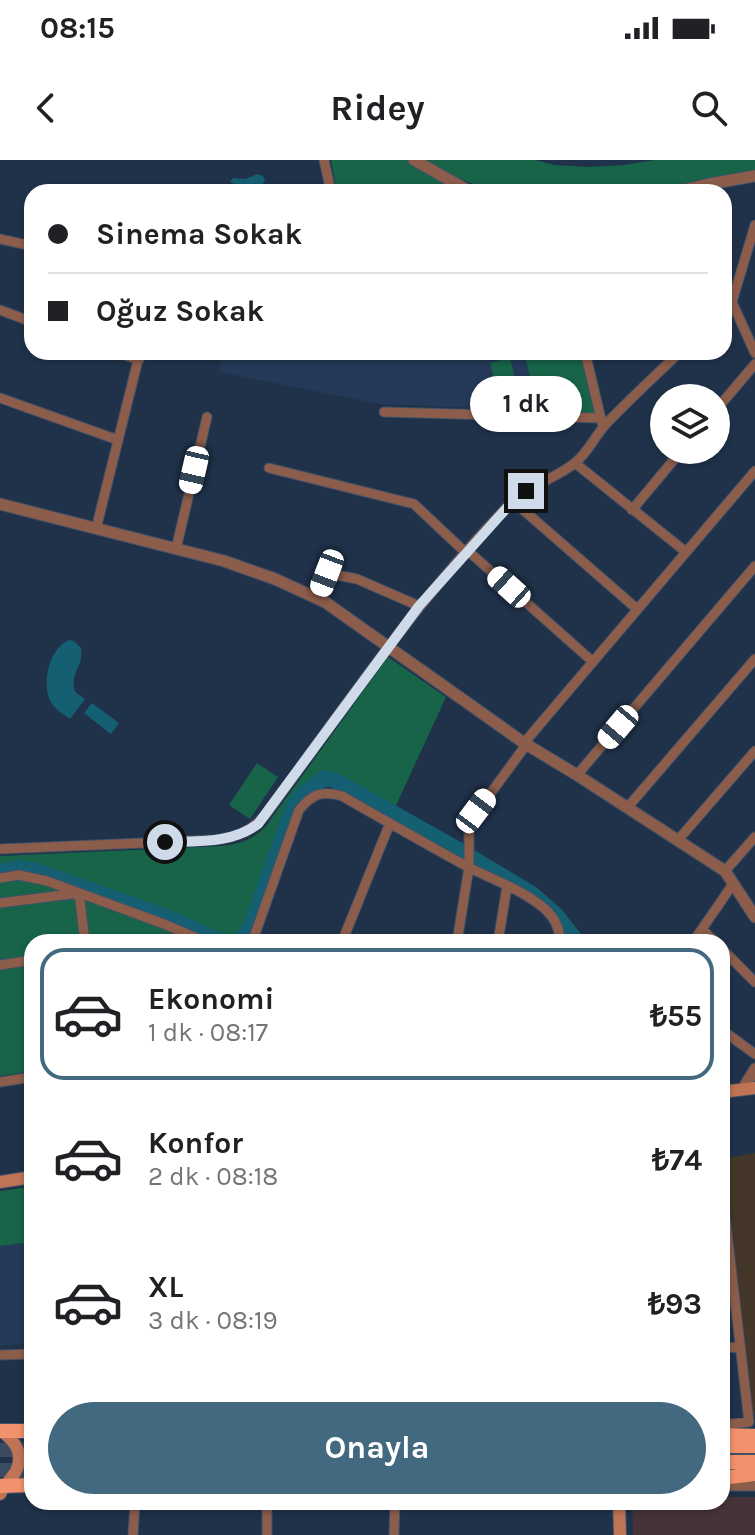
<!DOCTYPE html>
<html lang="tr">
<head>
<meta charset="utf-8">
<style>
	:root { --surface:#fff; --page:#f2f2f2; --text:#202124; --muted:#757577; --line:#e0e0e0; --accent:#436981 }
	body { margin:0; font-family:Karla,sans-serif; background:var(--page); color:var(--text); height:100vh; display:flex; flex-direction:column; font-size:30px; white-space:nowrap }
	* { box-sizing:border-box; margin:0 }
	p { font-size:26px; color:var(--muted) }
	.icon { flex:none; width:44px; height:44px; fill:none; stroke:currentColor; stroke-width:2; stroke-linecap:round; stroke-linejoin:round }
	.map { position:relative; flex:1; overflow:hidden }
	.sheet { position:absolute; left:24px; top:774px; width:706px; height:576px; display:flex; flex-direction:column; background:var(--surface); border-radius:24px; box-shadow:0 2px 6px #0004 }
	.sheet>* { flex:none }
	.banner { position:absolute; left:24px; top:24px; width:708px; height:176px; border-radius:24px; box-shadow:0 2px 6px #0004; display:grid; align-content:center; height:176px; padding:0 24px; background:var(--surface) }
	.buttons { position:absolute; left:650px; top:224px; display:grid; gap:16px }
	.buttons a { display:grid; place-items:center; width:80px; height:80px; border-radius:50%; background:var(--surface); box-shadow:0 2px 6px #0004; font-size:40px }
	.end { position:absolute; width:36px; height:36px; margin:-18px; border:10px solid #d0dbea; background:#111; box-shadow:0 0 0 4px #111 }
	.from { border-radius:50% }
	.bubble { position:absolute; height:56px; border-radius:28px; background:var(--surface); box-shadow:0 2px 6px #0004; font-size:26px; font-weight:700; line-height:56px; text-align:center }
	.car { position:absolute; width:24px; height:48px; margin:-24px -12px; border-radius:10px; box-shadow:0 0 6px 2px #0007; background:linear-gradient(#fff 24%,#345 0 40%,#fff 0 76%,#345 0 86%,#fff 0) }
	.banner b { display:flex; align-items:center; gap:28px; height:76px; font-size:30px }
	.banner b+b { border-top:2px solid var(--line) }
	.banner i { width:20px; height:20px; background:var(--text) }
	ul { padding:14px 0 0; list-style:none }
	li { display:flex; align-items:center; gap:24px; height:132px; margin:0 16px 12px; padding:0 8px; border:4px solid transparent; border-radius:24px }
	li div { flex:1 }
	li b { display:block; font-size:30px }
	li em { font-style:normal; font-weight:700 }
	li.on { border-color:var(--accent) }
	li>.icon { width:72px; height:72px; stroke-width:1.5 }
	.action { display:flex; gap:16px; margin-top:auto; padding:16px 24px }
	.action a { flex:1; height:92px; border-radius:48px; background:var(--accent); color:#fff; font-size:32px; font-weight:700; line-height:92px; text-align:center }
	.status { display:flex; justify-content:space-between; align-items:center; height:56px; padding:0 40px; background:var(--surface); direction:ltr }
	.status svg { height:22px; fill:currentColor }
	header { display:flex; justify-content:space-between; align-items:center; height:104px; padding:0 24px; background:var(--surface); font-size:36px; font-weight:700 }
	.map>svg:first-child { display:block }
	.commercial { fill:#46333a }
	.industrial { fill:#443628 }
	.built { fill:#243a58 }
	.green { fill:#176448 }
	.water { fill:#155f73 }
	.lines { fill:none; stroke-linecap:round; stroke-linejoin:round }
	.river { stroke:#155f73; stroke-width:16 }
	.trunk-tunnel { stroke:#3a4b62; stroke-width:14; stroke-dasharray:14 7; stroke-linecap:butt }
	.minor-casing { stroke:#405067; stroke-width:11 }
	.tertiary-casing { stroke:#405067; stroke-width:13 }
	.secondary-casing { stroke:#405067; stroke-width:14 }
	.trunk-casing { stroke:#405067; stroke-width:16 }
	.minor { stroke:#8d5d4b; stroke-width:9 }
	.tertiary { stroke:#8d5d4b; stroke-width:11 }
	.secondary { stroke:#c07456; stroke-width:12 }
	.trunk { stroke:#f2926c; stroke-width:14 }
	.route { stroke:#d0dbea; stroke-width:10 }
</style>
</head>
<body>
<div class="status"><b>08:15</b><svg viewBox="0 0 49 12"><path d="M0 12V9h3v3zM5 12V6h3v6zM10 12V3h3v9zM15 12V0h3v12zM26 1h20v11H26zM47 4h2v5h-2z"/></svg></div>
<header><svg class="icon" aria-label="back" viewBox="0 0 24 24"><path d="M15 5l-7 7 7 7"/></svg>Ridey<svg class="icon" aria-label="search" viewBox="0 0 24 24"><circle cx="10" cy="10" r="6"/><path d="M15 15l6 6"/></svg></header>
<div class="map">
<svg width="755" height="1375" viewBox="0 0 755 1375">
	<rect width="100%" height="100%" fill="#20324a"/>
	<path class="commercial" d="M722,1337H755V1375H633L632,1342H722Z"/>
	<path class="industrial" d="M755,993V1256L752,1248L722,999Z"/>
	<path class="built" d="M223,192H524L536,243L529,250L380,244L219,212Z
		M32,1082V1183L0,1186V1086Z"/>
	<path class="green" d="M331,0H407L420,9L460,32H337Z
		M426,0H535L554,5L588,7L624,5L655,0H755V12L657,32H493L449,14Z
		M524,192H580L595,253L529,250L536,243Z
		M510,198L519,234L500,239L490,203Z
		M388,497L446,537L393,652L334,620C317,616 302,633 294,646L253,760C249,770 246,778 236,782H32V911L0,916V696L222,686C240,684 253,680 266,666Z
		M257,603L278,617L250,659L229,645Z
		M30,1027L32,1082L0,1086V1031Z"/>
	<path class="water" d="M258,14L263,16L265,21L260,28L253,27L243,32H237L238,26L230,22L233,18L245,19Z
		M69,480L74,481L81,488C84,508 69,512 75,532L85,539L70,559C63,554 55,550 51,542C41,525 49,488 69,480Z
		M92,543L119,563L111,574L84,553Z"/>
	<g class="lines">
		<path class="river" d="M0,712L18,708L34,710L164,756L223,782
			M236,782C246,778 249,770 253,760L294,646L301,636L324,618L334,620L462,692L532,734L555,754L577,782"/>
		<path class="trunk-tunnel" d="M0,1290H32
			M0,1310H32"/>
		<defs>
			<path id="minor" d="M324,0L331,32
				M0,79L32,86
				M732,142L755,193
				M724,149L732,142L755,65
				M0,150L32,162
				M116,192L139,200
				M585,192L602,263
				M0,238L118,280
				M716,250L755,204
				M384,252L601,258
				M575,303L686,392
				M269,308L414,344L465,392
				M513,341L637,449
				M632,350L682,290
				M96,369L140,192
				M176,389L207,257
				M467,390L592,501
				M318,438L327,413L357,419L419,446
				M524,583L755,311
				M577,615L755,406
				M627,648L755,499
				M678,680L755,591
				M0,689L214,680C236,677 251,672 266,654C344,548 417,439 510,344C528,325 556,319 576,302C589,291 595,276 606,264C630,239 655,216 680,192
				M725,711L755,677
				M0,718L19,715L47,721L164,764L206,782
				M0,743L79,733L85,782
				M702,769L715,782
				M251,782L254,777L299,650C312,634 322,630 342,636C384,660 426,684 468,707C494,720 523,730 545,749C555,758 560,768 560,782
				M342,782L390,663
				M457,782L469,707V675L471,660L526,585
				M498,782L507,726
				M693,782L733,724
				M722,789L755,822
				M0,805L32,800
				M722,870L755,894
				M0,922L32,917
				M722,1029L749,1262L722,1265
				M722,1188L740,1187
				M0,1195L32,1194
				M267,1342V1375
				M133,1375L135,1342
				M394,1375L395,1342"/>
			<path id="tertiary" d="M414,0L471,32
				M675,32L709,24L755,16
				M0,344L224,401L275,419L325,442L524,583L577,615L725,711L755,757
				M743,929L755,909
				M722,1325H755"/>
			<path id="secondary" d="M722,932L755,928
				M0,1022L32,1017
				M0,1270C14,1280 25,1293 16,1311C11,1320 4,1325 0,1334
				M619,1342L620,1375"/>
			<path id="trunk" d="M0,1271H32
				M722,1275L755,1276
				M722,1286H755
				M722,1302H755
				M722,1318L755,1314
				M0,1326L32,1325"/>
		</defs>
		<use href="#minor" class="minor-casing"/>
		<use href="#tertiary" class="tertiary-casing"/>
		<use href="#secondary" class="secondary-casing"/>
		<use href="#trunk" class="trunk-casing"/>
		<use href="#minor" class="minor"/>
		<use href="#tertiary" class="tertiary"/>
		<use href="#secondary" class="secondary"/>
		<use href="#trunk" class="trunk"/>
	</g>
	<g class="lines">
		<path class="route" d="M165,682C197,681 231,684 258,664L419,446L513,341L526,331"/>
	</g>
</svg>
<div class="buttons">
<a><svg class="icon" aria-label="layers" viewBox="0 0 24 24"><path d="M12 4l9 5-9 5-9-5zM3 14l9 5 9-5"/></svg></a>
</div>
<i class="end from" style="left:165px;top:682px"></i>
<i class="end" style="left:526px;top:331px"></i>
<div class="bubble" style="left:470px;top:216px;width:112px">1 dk</div>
<i class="car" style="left:194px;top:310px;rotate:193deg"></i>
<i class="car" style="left:327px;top:413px;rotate:201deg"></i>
<i class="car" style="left:509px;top:427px;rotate:312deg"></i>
<i class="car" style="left:618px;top:567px;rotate:220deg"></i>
<i class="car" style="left:476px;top:651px;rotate:37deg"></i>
<div class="banner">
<b><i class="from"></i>Sinema Sokak</b>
<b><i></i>Oğuz Sokak</b>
</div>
<section class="sheet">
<ul>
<li class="on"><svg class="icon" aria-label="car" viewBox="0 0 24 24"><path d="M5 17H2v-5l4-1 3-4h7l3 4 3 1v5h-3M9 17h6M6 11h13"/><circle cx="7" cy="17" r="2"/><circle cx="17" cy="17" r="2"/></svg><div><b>Ekonomi</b><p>1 dk · 08:17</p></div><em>₺55</em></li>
<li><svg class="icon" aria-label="car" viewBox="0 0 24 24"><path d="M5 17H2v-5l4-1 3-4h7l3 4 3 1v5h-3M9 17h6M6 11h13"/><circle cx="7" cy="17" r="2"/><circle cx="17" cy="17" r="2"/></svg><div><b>Konfor</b><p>2 dk · 08:18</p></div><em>₺74</em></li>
<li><svg class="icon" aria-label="car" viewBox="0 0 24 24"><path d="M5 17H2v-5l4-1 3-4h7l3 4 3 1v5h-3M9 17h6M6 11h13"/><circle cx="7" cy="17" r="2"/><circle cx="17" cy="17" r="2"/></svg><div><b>XL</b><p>3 dk · 08:19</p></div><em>₺93</em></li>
</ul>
<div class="action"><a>Onayla</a></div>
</section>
</div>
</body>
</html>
